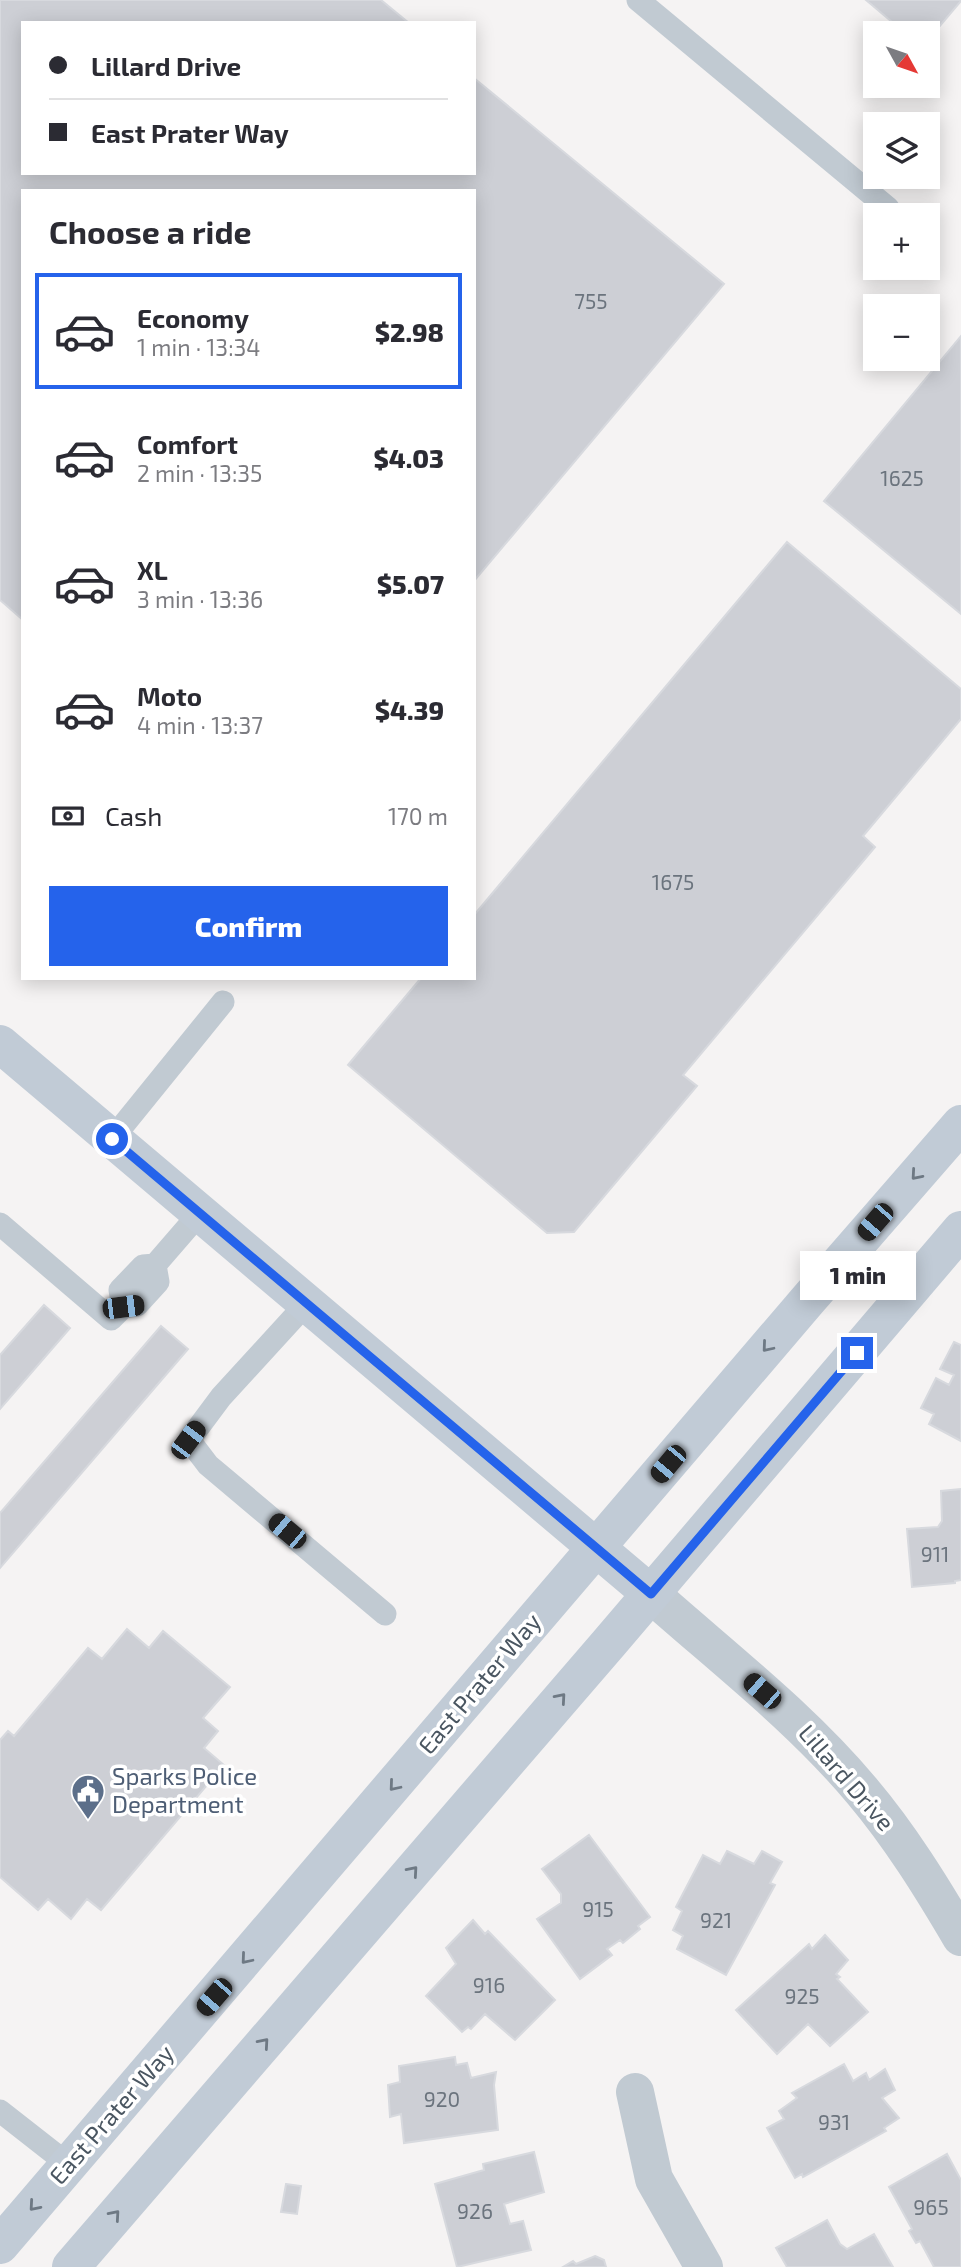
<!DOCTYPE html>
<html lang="en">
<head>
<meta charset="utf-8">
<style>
	:root { --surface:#fff; --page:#f2f2f3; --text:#2b2b33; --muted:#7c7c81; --line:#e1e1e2; --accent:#2563eb }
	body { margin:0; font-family:"Exo 2",sans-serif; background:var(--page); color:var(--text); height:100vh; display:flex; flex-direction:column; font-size:26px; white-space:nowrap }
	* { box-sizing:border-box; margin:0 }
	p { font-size:23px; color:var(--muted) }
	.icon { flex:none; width:38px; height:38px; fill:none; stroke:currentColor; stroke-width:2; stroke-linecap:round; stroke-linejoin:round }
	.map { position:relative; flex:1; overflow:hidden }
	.sheet { position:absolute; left:21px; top:189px; width:455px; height:791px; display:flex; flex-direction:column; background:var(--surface); border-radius:0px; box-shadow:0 4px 18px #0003 }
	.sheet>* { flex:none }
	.banner { position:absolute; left:21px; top:21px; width:455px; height:154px; border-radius:0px; box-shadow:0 4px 18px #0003; display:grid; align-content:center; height:154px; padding:0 28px; background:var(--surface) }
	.needle { width:46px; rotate:130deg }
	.tools { position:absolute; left:863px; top:21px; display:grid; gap:14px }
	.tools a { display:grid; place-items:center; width:77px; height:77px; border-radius:0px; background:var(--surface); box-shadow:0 4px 18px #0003; font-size:35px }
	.end { position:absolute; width:32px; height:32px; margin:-16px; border:9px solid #2563eb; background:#fff; box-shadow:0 0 0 4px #fff }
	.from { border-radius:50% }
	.bubble { position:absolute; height:49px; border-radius:0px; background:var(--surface); box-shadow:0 4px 18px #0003; font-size:23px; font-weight:800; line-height:49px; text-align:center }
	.car { position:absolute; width:21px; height:42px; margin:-21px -10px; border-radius:9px; box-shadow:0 0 5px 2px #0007; background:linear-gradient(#222 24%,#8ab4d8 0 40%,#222 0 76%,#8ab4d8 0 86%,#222 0) }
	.banner b { display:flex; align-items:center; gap:24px; height:66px; font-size:26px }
	.banner b+b { border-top:2px solid var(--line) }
	.banner i { width:18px; height:18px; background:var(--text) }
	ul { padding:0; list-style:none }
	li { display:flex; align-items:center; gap:21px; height:116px; margin:0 14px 10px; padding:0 14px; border:4px solid transparent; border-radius:0px }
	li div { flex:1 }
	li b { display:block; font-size:26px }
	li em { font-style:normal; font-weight:800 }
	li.active { border-color:var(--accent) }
	li>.icon { width:63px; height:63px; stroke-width:1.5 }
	h2 { padding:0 28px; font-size:32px; line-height:84px }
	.pay { display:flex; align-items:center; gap:18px; height:77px; padding:0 28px; font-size:26px }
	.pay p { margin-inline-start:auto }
	.cta { display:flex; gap:14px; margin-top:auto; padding:14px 28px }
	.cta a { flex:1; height:80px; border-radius:0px; background:var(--accent); color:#fff; font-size:28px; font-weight:800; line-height:80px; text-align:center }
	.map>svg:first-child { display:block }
	.building { fill:#cdcfd5; stroke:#d7d9de; stroke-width:2 }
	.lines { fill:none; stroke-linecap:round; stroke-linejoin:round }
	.lane { stroke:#c1cad2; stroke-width:23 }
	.street { stroke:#c1cad2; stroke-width:38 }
	.secondary { stroke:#c1cbd6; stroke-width:38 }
	.oneway { stroke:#6e7984 }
	.route { stroke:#2563eb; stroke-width:9 }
	.labels { text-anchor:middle; stroke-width:7; stroke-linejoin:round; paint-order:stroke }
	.number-label { font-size:21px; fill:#6b747e }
	.street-label { font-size:24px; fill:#4a5661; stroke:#fff }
	.service-label { font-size:24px; fill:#4e5e75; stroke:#fff; text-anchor:start }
</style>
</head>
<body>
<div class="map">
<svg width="961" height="2267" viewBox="0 0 961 2267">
	<rect width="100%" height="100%" fill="#f5f3f3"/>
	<path class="building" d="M0,0H381L409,23H23V173H474V78L724,284L474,581V191H23V620L0,600Z
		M866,0H961V1L928,40V33H905Z
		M961,336V614L824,501Z
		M787,542L961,689V719L863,836L875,847L683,1075L697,1086L574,1232L547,1233L348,1065L421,978H474V915Z
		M44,1305L70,1328L0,1409V1355Z
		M161,1326L188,1349L0,1568V1513Z
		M954,1342L961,1345V1441L929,1424L934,1414L921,1408L936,1378L949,1385L954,1375L940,1369Z
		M961,1489V1580L955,1581V1583L912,1587L907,1529L938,1527L942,1521L941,1491Z
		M127,1629L149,1648L163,1631L230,1687L203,1718L218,1731L204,1748L224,1765L101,1910L87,1899L71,1919L48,1899L38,1910L0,1877V1740L8,1731L14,1736L88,1648L102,1659Z
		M589,1835L650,1917L638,1926L640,1929L623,1943L620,1940L607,1949L612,1955L580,1979L537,1919L561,1903V1894L542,1869Z
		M727,1851L754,1864L762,1851L782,1862L770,1883L775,1885L726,1975L677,1949L683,1936L673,1930L682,1911L676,1907L703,1855L720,1864Z
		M473,1920L485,1934L488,1931L555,2000L515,2040L485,2014L471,2029L468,2027L462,2032L426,1996L456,1964L446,1948Z
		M825,1935L848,1960L836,1974L840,1977L837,1979L868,2012L830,2046L808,2024L777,2054L736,2010L809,1944L812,1949Z
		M455,2057L456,2065L467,2063L471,2078L496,2072L494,2085L498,2130L404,2143L401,2114L390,2117L388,2085L400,2082L399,2066Z
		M844,2064L853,2081L866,2073L869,2080L885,2069L895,2090L882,2098L899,2118L884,2128L886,2131L803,2177L802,2174L795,2178L767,2128L784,2119L779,2111L797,2098L792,2093Z
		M534,2152L544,2192L504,2204L510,2224L523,2221L531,2250L457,2267L435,2184L484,2170L483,2164Z
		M947,2154L961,2180V2267H934L920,2241L916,2243L909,2231L912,2229L889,2187Z
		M286,2184L301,2186L297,2214L281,2212Z
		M827,2220L840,2244L847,2249L874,2234L893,2267H787L776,2248Z
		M595,2256L604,2260L606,2267H563L573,2261L576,2264Z"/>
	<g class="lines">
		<path class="lane" d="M638,0L888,208
			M112,1139L223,1002
			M0,1224L111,1319L123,1307
			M155,1265L158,1282L137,1305L123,1307L120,1290L143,1266L155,1265L200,1213
			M307,1303L221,1397L189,1440L208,1465L385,1614
			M0,2111L69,2165"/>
		<path class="street" d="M651,1594C723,1658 800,1717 862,1791C900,1836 931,1886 961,1937
			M635,2092L654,2179L704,2267"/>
		<path class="secondary" d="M0,1044L651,1594
			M0,2245L807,1301L961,1124
			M71,2267L609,1643L961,1230"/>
	</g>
	<defs><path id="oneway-chevron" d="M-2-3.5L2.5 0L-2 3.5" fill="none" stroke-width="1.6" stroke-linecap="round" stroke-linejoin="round" transform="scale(1.75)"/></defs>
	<g class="oneway">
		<use href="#oneway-chevron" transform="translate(916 1175) rotate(131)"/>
		<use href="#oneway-chevron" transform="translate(767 1347) rotate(130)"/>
		<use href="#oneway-chevron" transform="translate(561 1698) rotate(-49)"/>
		<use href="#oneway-chevron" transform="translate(394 1786) rotate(130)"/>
		<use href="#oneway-chevron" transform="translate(413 1871) rotate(-49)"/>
		<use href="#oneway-chevron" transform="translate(246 1959) rotate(130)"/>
		<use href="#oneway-chevron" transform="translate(264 2043) rotate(-49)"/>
		<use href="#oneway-chevron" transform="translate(34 2206) rotate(131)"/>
		<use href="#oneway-chevron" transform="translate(115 2215) rotate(-49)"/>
	</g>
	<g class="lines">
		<path class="route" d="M112,1139L651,1594L857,1353"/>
	</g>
	<defs>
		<symbol id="civic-pin" viewBox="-11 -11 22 30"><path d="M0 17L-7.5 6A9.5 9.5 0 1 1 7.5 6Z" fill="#5c6f8a" stroke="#fff"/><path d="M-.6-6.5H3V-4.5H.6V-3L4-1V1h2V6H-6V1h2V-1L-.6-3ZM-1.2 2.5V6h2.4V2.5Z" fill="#fff"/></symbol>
	</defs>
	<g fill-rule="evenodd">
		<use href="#civic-pin" x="69" y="1772" width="38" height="52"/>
	</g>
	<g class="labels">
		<g class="number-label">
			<text x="591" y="309">755</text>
			<text x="902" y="486">1625</text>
			<text x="673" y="890">1675</text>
			<text x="935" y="1562">911</text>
			<text x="598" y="1917">915</text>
			<text x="716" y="1928">921</text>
			<text x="489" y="1993">916</text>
			<text x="802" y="2004">925</text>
			<text x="442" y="2107">920</text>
			<text x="834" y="2130">931</text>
			<text x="931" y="2215">965</text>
			<text x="475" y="2219">926</text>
		</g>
		<g class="street-label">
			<text transform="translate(480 1684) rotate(-50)" y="8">East Prater Way</text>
			<text transform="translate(846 1778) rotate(49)" y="8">Lillard Drive</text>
			<text transform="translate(112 2115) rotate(-49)" y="8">East Prater Way</text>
		</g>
		<g class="service-label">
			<text x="112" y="1785">Sparks Police<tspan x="112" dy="28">Department</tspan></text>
		</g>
	</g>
</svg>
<div class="tools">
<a><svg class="needle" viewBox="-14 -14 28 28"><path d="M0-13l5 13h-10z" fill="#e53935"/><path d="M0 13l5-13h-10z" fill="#7c7c81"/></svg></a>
<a><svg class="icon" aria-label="layers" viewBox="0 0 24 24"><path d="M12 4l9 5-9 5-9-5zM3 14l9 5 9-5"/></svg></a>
<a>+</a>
<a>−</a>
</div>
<i class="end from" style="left:112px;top:1139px"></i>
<i class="end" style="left:857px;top:1353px"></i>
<div class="bubble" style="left:800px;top:1251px;width:116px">1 min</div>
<i class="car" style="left:875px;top:1222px;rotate:221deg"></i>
<i class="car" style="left:123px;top:1307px;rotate:83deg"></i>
<i class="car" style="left:188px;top:1440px;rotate:37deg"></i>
<i class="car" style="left:668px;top:1464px;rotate:220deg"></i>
<i class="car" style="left:287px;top:1531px;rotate:310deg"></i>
<i class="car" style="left:762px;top:1691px;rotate:311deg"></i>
<i class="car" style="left:214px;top:1997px;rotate:221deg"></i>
<div class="banner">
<b><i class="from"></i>Lillard Drive</b>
<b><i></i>East Prater Way</b>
</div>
<section class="sheet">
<h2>Choose a ride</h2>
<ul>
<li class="active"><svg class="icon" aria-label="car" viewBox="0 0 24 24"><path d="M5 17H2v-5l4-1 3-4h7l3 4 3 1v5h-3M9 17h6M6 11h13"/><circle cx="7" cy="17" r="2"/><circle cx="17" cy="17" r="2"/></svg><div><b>Economy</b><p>1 min · 13:34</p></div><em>$2.98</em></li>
<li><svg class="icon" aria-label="car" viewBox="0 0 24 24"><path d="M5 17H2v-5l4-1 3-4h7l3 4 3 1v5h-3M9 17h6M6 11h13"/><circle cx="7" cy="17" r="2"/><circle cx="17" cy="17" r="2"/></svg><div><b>Comfort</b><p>2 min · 13:35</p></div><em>$4.03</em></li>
<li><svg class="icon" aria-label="car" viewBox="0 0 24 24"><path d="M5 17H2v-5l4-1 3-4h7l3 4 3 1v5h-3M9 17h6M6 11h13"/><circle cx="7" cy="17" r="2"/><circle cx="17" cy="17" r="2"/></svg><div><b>XL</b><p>3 min · 13:36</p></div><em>$5.07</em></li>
<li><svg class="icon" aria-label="car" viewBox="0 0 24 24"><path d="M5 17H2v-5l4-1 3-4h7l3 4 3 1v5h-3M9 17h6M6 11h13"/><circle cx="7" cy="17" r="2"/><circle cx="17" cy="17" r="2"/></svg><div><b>Moto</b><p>4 min · 13:37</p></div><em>$4.39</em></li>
</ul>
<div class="pay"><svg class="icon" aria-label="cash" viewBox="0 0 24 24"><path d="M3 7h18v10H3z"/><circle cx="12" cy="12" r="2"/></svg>Cash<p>170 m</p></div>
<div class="cta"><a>Confirm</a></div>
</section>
</div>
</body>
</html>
